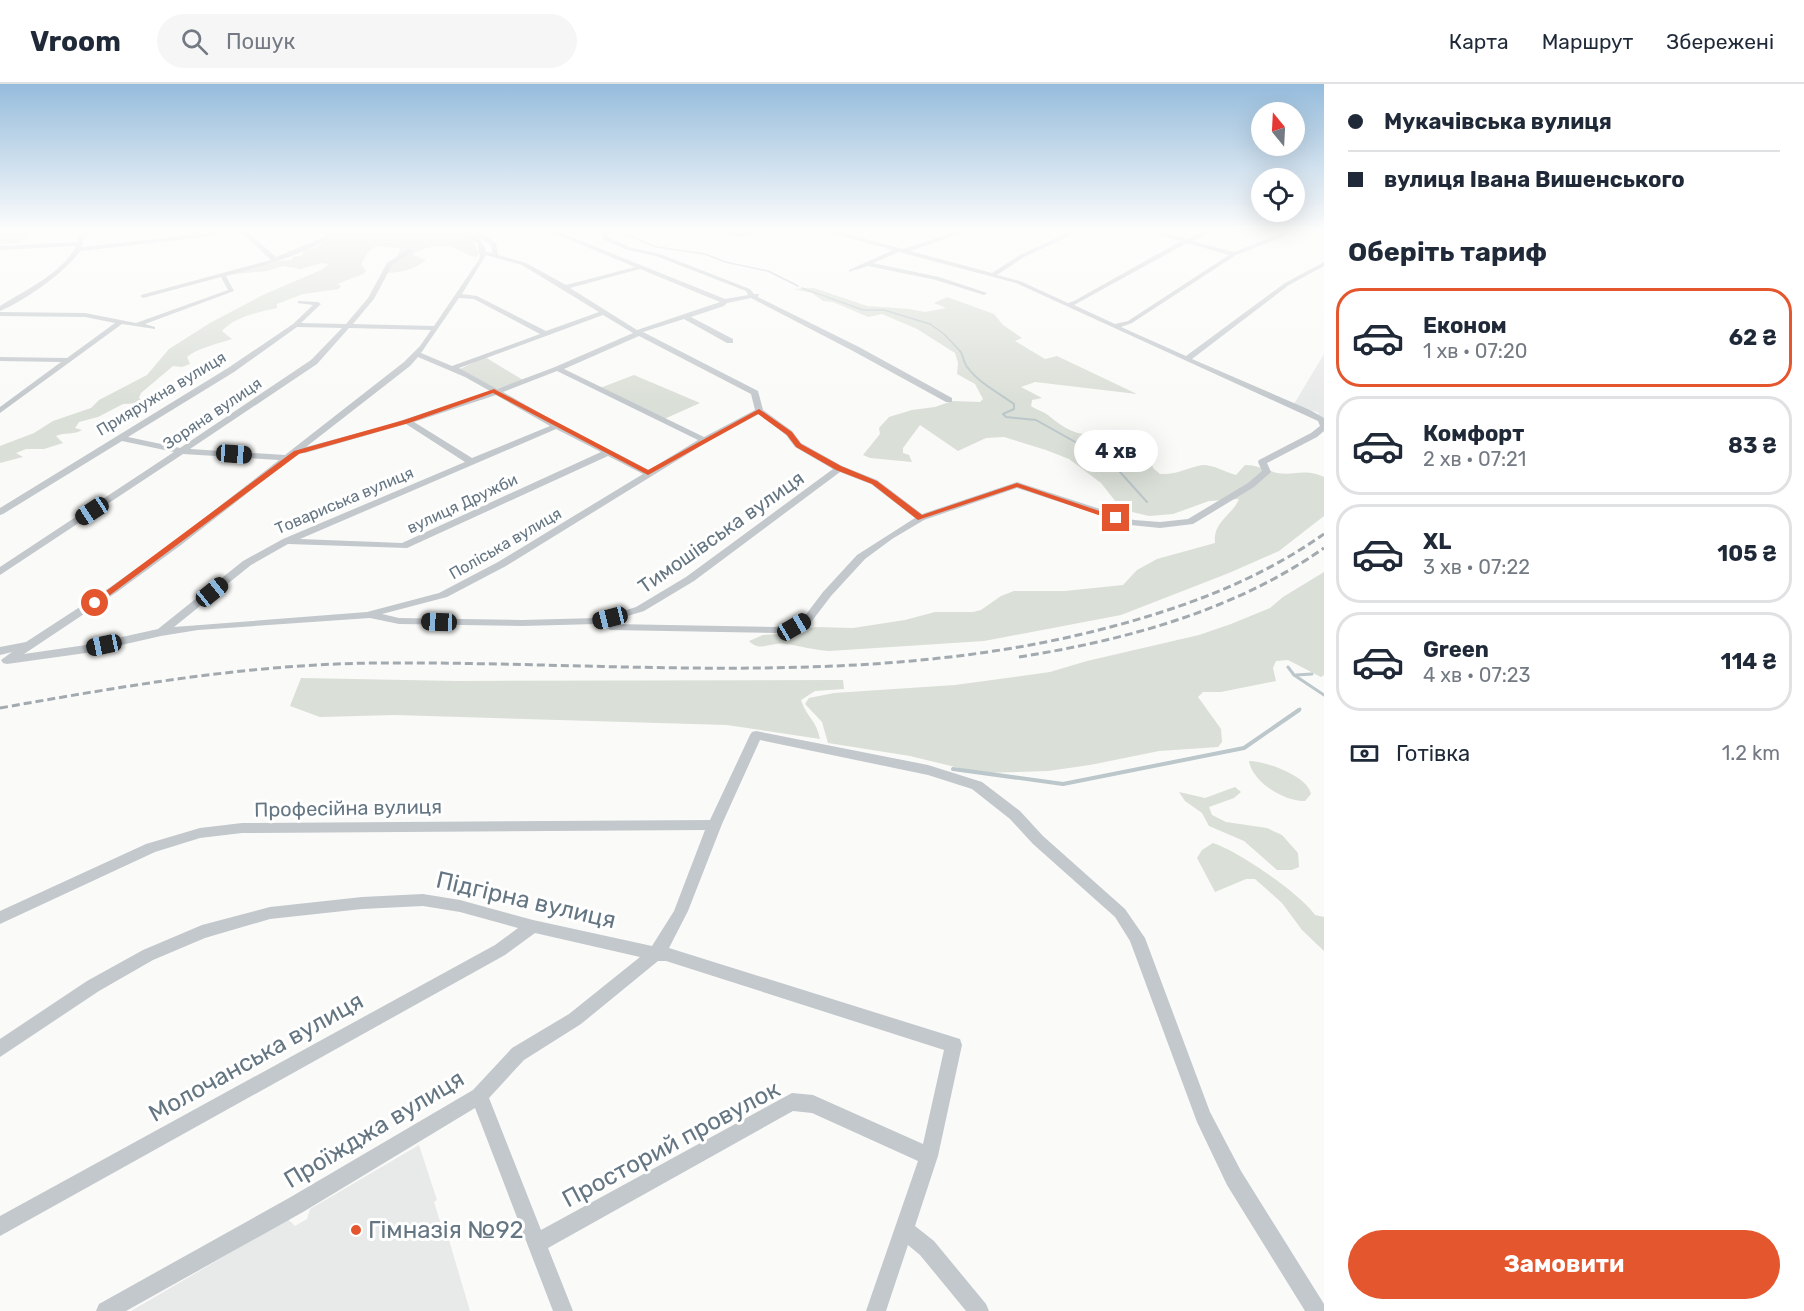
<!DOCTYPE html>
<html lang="uk">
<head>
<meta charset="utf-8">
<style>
	:root { --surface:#fff; --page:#f6f6f7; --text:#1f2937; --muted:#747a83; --line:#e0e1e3; --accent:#e4572e }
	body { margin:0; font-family:Rubik,sans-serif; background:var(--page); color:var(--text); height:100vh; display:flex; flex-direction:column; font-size:22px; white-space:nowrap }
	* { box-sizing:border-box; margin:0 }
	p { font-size:20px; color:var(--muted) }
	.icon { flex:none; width:33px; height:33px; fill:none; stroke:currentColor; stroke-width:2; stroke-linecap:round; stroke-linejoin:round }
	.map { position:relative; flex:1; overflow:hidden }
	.drawer { display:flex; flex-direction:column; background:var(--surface); width:480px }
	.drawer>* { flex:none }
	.hud { display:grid; align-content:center; height:132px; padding:0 24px; background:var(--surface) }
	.needle { width:39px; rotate:342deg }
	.controls { position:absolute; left:1251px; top:18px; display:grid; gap:12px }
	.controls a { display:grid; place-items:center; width:54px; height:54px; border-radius:50%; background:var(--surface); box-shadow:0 6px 24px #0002; font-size:30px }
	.end { position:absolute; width:27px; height:27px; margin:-14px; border:8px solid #e4572e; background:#fff; box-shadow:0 0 0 3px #fff }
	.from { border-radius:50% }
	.bubble { position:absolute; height:42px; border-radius:21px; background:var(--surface); box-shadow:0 6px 24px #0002; font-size:20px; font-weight:700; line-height:42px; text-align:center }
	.car { position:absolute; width:18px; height:36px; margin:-18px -9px; border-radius:8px; box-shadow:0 0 4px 2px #0007; background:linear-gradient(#222 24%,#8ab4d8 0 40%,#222 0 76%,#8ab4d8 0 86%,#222 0) }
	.hud b { display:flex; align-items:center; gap:21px; height:57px; font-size:22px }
	.hud b+b { border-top:2px solid var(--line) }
	.hud i { width:15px; height:15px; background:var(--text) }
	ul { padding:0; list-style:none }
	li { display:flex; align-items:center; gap:18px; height:99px; margin:0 12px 9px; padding:0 12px; border:3px solid var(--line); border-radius:24px }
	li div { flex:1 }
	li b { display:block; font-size:22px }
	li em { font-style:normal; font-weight:700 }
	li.selected { border-color:var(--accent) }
	li>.icon { width:54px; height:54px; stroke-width:1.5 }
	h2 { padding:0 24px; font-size:27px; line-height:72px }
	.pay { display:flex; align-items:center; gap:15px; height:66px; padding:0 24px; font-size:22px }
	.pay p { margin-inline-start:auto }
	.primary-button { display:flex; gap:12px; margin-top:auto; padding:12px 24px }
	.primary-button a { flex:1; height:69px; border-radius:36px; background:var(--accent); color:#fff; font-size:24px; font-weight:700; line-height:69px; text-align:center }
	header { display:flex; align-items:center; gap:36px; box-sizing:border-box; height:84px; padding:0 30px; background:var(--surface); border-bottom:2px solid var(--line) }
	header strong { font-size:28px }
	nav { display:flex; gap:33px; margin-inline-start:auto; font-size:21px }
	.search { width:420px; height:54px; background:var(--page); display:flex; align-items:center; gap:15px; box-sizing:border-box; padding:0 21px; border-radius:33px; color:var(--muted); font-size:22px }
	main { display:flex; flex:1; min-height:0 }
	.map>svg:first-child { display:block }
	.built { fill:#e8e9e9 }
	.green { fill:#dadfd7 }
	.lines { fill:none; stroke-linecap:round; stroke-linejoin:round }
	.stream-far3 { stroke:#bbc7cb; stroke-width:1.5 }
	.stream-far2 { stroke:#bbc7cb; stroke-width:2 }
	.stream-far1 { stroke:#bbc7cb; stroke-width:3 }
	.stream { stroke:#bbc7cb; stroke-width:4 }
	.minor { fill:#c3c8cc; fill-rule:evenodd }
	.rail { stroke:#a2aab0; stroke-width:3; stroke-dasharray:8 4; stroke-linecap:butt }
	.route { fill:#e4572e }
	.poi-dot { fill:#e4572e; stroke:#fff; stroke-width:2 }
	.labels { text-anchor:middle; stroke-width:6; stroke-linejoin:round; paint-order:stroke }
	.far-street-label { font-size:16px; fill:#657683; stroke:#fff }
	.street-label { font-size:20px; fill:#657683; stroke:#fff }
	.near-street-label { font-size:24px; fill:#657683; stroke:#fff }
	.near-poi-label { font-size:24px; fill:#657683; stroke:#fff; text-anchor:start }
</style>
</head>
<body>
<header>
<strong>Vroom</strong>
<div class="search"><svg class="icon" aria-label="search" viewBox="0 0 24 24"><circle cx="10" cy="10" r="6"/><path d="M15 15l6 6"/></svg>Пошук</div>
<nav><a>Карта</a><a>Маршрут</a><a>Збережені</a></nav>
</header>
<main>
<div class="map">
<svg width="1324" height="1227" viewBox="0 0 1324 1227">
	<rect width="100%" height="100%" fill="#fafaf8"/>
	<path class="built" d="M1324,270V335L1318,331L1319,329L1294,320Z
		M419,1061L437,1116L434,1118L444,1150L449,1156L470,1227H131L288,1135L295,1142L307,1135L310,1125Z"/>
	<path class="green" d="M0,146H37L20,159L0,160Z
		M341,146H454L472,155L479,169L477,173C467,172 460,165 450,163C437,161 423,163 413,171L426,176C415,185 402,189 385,189L399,169L400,164L376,162L368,168L361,180L366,187L363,190L337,200L341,202L339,205L303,210L277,220V224C259,228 234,233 222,247L232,255C218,260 199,263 187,273L190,280L182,283L173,282L141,309L139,314L143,319L123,320L98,333L79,338L75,344L82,346C74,351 65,348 56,352L63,359L44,365H26L16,369L23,373L0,379V362L34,349L53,337L91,324L99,316L147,291L169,265L210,239L265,210L321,186L329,180L322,179L300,185L283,182L267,187L227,191L276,177L291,176L293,173L303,171V167L315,164Z
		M814,204L867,222L909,225L925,228L946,224L934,219L947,213L994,230L1003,241L1022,254L1015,257L1045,275L1057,272L1137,310L1035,298L1021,303L1042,314L1032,316L1031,322C1036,326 1043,327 1048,331C1055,337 1063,343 1072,347C1085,353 1097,347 1109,355L1106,358L1109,361L1152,380L1153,384L1160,390C1178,391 1188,383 1203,381C1214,381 1225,388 1236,391L1245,381C1257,381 1266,386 1277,389C1296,392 1304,384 1324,393V432L1279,467L1229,489L1121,531L984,557L829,567C814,566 800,562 786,560C772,557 760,569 749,557L763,551L791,549L815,543L853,544L905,536L935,528H973L981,526L1001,512L1014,507H1065L1123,501L1137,486L1157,475L1215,459C1213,437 1232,432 1239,415L1209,417L1173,430L1149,432L1128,427L1116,418L1101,399L1069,375L1046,366L1004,353L986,354L958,367L920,341L903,364V369L909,371L912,378L870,374L863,371L880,350L879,344L889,333L912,326L935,323L952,317L980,318L983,315L975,300L957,290L958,279L955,269L917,245L882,230L868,233L833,218L823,217L812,209L793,205Z
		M485,273L523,296L496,305L460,285Z
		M634,291L700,319L662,336L600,304Z
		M1324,488V591L1321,593L1288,576L1276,577L1273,584L1276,597L1221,608H1203L1198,613L1221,645L1222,658L1218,663L1159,667L1090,681L1048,687L980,689L910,672L828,659L822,638L805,620L809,614L834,609L955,601L1050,588L1087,577L1199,551L1231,540L1270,524L1283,513Z
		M301,594L457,597L843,596L844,605L815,607L801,616C807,634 816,635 820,655L727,641L395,631L320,633L290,622Z
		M1249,677C1265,677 1308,692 1311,710L1305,717C1285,718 1252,698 1249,677Z
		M1235,703L1241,708L1234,714L1209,723L1212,731L1226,738L1267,744L1282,751L1298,769L1299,783L1292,786H1277L1244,757L1209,742L1202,729L1185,717L1179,708L1205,714Z
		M1213,759C1238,767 1301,810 1315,831L1324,833V867L1302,846L1282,819L1255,795H1246L1215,808L1197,774L1202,766Z"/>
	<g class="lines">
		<path class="stream-far3" d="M615,146L656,163L705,170L725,178L768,187L798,202
			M802,204L863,226H884L930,240L944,250L961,268"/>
		<path class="stream-far2" d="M960,267C964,272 963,279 968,284C979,299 999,309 1014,320V325L1003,330L1006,333L1036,336L1111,378L1147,418"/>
		<path class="stream-far1" d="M1288,583L1294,591L1324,611
			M1296,591L1312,590
			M1297,627L1300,625"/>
		<path class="stream" d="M953,685L1063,700L1244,664L1299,626"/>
		<path class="minor" d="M89,146H96L84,153L82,163L239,146L196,154L80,167C66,188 24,217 0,227V222C24,207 64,188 76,162L0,166V162L77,158L80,151Z
			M239,146H245L276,173L324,153L330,148L329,146H335L336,148C316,168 255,184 226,192L234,207L145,240L155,243V245L122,240L0,329V323L61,278L0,277V273L67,274L115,239L85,233L0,232V228L85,229L136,239L228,206L221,193L143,214L141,213V211L271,176Z
			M458,146C472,146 483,155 486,168L492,169L491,161L471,147L476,146L496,159L498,171L526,179L566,201L635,183L546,146H554L725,215L748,211L746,207L656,172L628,166L604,156L600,146H606L609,154L632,164L660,170L750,205L754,210H759L758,213L859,263L952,314V318H946L853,267L751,214L727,219L724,222L691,233L733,255V259H727L684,235L643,248L758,307L763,326L792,347L801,359L842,382L877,396L922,430L1017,398L1134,436L1160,438L1188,435L1248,399L1262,387L1258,378L1259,376L1311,349L1320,342L1318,337L1016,199L899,168L873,179L939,193L987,209L984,211L936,196L868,182L849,188V186L893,166L821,146H831L903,165L962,146H971L910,167L992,189L1020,171L1074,146H1082L1024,173L997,191L1020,197L1068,219L1074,217L1181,157L1153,149V147L1186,155L1209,146H1217L1192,157L1234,168L1285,148L1287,151L1236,171L1132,239L1121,243L1186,272L1285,199L1324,178V182L1289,201L1192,275L1310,326L1324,334V347L1317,353L1267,379L1271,388L1254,403L1193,440L1160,444L1130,441L1017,404L924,436L892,455L865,475L831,512L812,537L798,545L775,549L611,546L596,540L522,542L399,540L370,534L198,546L161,552L86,569L7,580L3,579L1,576L12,568L0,571V563L26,558L109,504L175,457L279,376L183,370L0,491V483L174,368L122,357L3,430L0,431V424L228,284L293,240L313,221L298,219V217L318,218L321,220L301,239L346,240L368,214L387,179L409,165L414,166L392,181L374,215L353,240L434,242L480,174L478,160ZM1187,159L1229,171L1128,237L1115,240L1074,221ZM486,171L522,181L599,228L546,247L477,212L462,210ZM640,185L720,218L637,246L570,204ZM459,214L474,215L540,250L452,282L421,269ZM603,231L633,249L555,283L497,305L459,284ZM297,243L342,244L311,276L180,364L128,353L234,288ZM349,244L431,246L420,262L404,278L285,371L190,365L317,280ZM639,252L751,310L755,326L704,353L564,285ZM418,273L465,293L490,307L385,342L306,363L410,282ZM557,287L698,356L649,386L559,340L503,308ZM496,311L550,342L472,374L414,338ZM759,330L786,351L795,363L833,385L686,493L636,523L620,528L597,534L522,536L399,534L382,530L447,513L506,482L707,358ZM406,340L465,378L283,455L243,477L158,545L86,561L24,570L117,508L181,461L299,369H305ZM556,345L601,368L402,459L300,455ZM608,372L643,390L498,478L439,509L367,528L174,543L251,481L288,460L407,464ZM840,388L871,400L915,434L857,471L823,508L804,533L791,540L775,543L613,540L608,538L644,527L694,497Z
			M714,146L742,149L760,146L742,153Z
			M756,647L928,681L982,698L1020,727L1043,752L1125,825L1145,854L1210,1028L1241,1087L1324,1220V1227H1305L1227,1101L1197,1038L1130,857L1115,833L1033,760L1010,735L972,705L928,691L760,656L722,740L688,827L669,864L960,955L962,961L938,1072L915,1142L934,1157L986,1220L989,1227H966L920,1171L908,1161L886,1227H866L918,1077L812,1029L793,1027L548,1164L573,1227H553L475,1024L303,1128L126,1227H96L99,1220L289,1114L473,1006L512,964L569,930L640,873L535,849L505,871L0,1152V1132L495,861L518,844L460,828L423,822L362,825L270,835L205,854L153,876L99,907L0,973V955L87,897L143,866L202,841L270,823L362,813L423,810L460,816L533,836L652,862L674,827L705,746L242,749L200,754L155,768L0,840V827L146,760L200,744L242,739L710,736L750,651L752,648ZM658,877H666L944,966L923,1060L813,1011L792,1009L541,1146L489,1014L524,976L581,940Z"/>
		<path class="rail" d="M1019,573C1126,556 1234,527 1324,464
			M0,624C125,602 249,580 377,579C623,577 874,607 1114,542C1189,522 1260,495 1324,450"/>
	</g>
	<linearGradient id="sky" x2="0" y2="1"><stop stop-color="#96bcdc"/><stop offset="0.46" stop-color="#fdfdfc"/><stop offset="1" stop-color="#fdfdfc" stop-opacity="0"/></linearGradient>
	<rect width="1324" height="318" fill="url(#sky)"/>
	<path class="route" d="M494,305L648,386L759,325L792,348L801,360L841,382L877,397L922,431L1017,399L1120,434L1113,436L1017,403L918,436L872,400L836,386L796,363L787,351L758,330L648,391L493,309L409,339L299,370L98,520L90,519L294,367L404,336Z"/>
	<circle class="poi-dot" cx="356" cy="1146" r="6"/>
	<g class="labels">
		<g class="far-street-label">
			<text transform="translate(161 309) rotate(-31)" y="6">Прияружна вулиця</text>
			<text transform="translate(212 329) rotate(-34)" y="6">Зоряна вулиця</text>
			<text transform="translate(344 416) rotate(-23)" y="6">Товариська вулиця</text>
			<text transform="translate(462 419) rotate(-25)" y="6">вулиця Дружби</text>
			<text transform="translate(505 459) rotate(-30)" y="6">Поліська вулиця</text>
		</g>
		<g class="street-label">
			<text transform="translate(721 448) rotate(-35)" y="7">Тимошівська вулиця</text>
			<text transform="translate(348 724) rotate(-1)" y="7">Професійна вулиця</text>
		</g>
		<g class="near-street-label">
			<text transform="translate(526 816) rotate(13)" y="8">Підгірна вулиця</text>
			<text transform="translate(256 973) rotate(-29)" y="8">Молочанська вулиця</text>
			<text transform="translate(374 1045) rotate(-31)" y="8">Проїжджа вулиця</text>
			<text transform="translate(671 1060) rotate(-28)" y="8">Просторий провулок</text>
		</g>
		<g class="near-poi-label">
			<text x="368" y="1154">Гімназія №92</text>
		</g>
	</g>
</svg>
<div class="controls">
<a><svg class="needle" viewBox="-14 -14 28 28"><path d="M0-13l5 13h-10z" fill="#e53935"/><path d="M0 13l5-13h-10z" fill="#747a83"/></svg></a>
<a><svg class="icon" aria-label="locate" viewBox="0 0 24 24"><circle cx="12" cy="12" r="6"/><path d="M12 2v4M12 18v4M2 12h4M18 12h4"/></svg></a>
</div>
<i class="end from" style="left:95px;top:519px"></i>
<i class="end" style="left:1116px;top:434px"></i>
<div class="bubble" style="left:1074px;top:346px;width:84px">4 хв</div>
<i class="car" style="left:234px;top:370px;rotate:94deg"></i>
<i class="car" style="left:92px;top:427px;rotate:237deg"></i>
<i class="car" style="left:212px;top:508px;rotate:51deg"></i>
<i class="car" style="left:610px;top:534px;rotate:256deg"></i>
<i class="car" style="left:439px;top:538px;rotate:272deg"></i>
<i class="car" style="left:794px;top:543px;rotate:60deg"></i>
<i class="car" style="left:104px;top:561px;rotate:258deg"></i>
</div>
<section class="drawer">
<div class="hud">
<b><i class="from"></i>Мукачівська вулиця</b>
<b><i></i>вулиця Івана Вишенського</b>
</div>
<h2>Оберіть тариф</h2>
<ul>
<li class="selected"><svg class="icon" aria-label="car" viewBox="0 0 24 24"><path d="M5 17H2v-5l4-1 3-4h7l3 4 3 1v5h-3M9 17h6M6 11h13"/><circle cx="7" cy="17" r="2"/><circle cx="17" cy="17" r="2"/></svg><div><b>Економ</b><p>1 хв · 07:20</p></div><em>62 ₴</em></li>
<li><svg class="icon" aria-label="car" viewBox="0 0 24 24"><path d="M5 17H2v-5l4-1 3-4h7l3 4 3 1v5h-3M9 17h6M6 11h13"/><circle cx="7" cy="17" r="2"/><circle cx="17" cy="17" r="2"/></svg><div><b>Комфорт</b><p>2 хв · 07:21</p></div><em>83 ₴</em></li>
<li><svg class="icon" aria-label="car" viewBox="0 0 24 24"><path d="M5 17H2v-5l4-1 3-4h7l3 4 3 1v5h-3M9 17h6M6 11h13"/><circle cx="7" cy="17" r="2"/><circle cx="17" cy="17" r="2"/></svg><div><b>XL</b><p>3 хв · 07:22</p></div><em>105 ₴</em></li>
<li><svg class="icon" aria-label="car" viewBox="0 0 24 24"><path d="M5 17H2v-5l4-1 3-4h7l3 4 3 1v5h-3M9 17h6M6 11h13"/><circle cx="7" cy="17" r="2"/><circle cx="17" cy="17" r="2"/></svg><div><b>Green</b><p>4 хв · 07:23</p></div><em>114 ₴</em></li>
</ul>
<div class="pay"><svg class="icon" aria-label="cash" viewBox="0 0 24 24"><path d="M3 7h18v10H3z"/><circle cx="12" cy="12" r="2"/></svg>Готівка<p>1.2 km</p></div>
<div class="primary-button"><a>Замовити</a></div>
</section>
</main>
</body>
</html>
